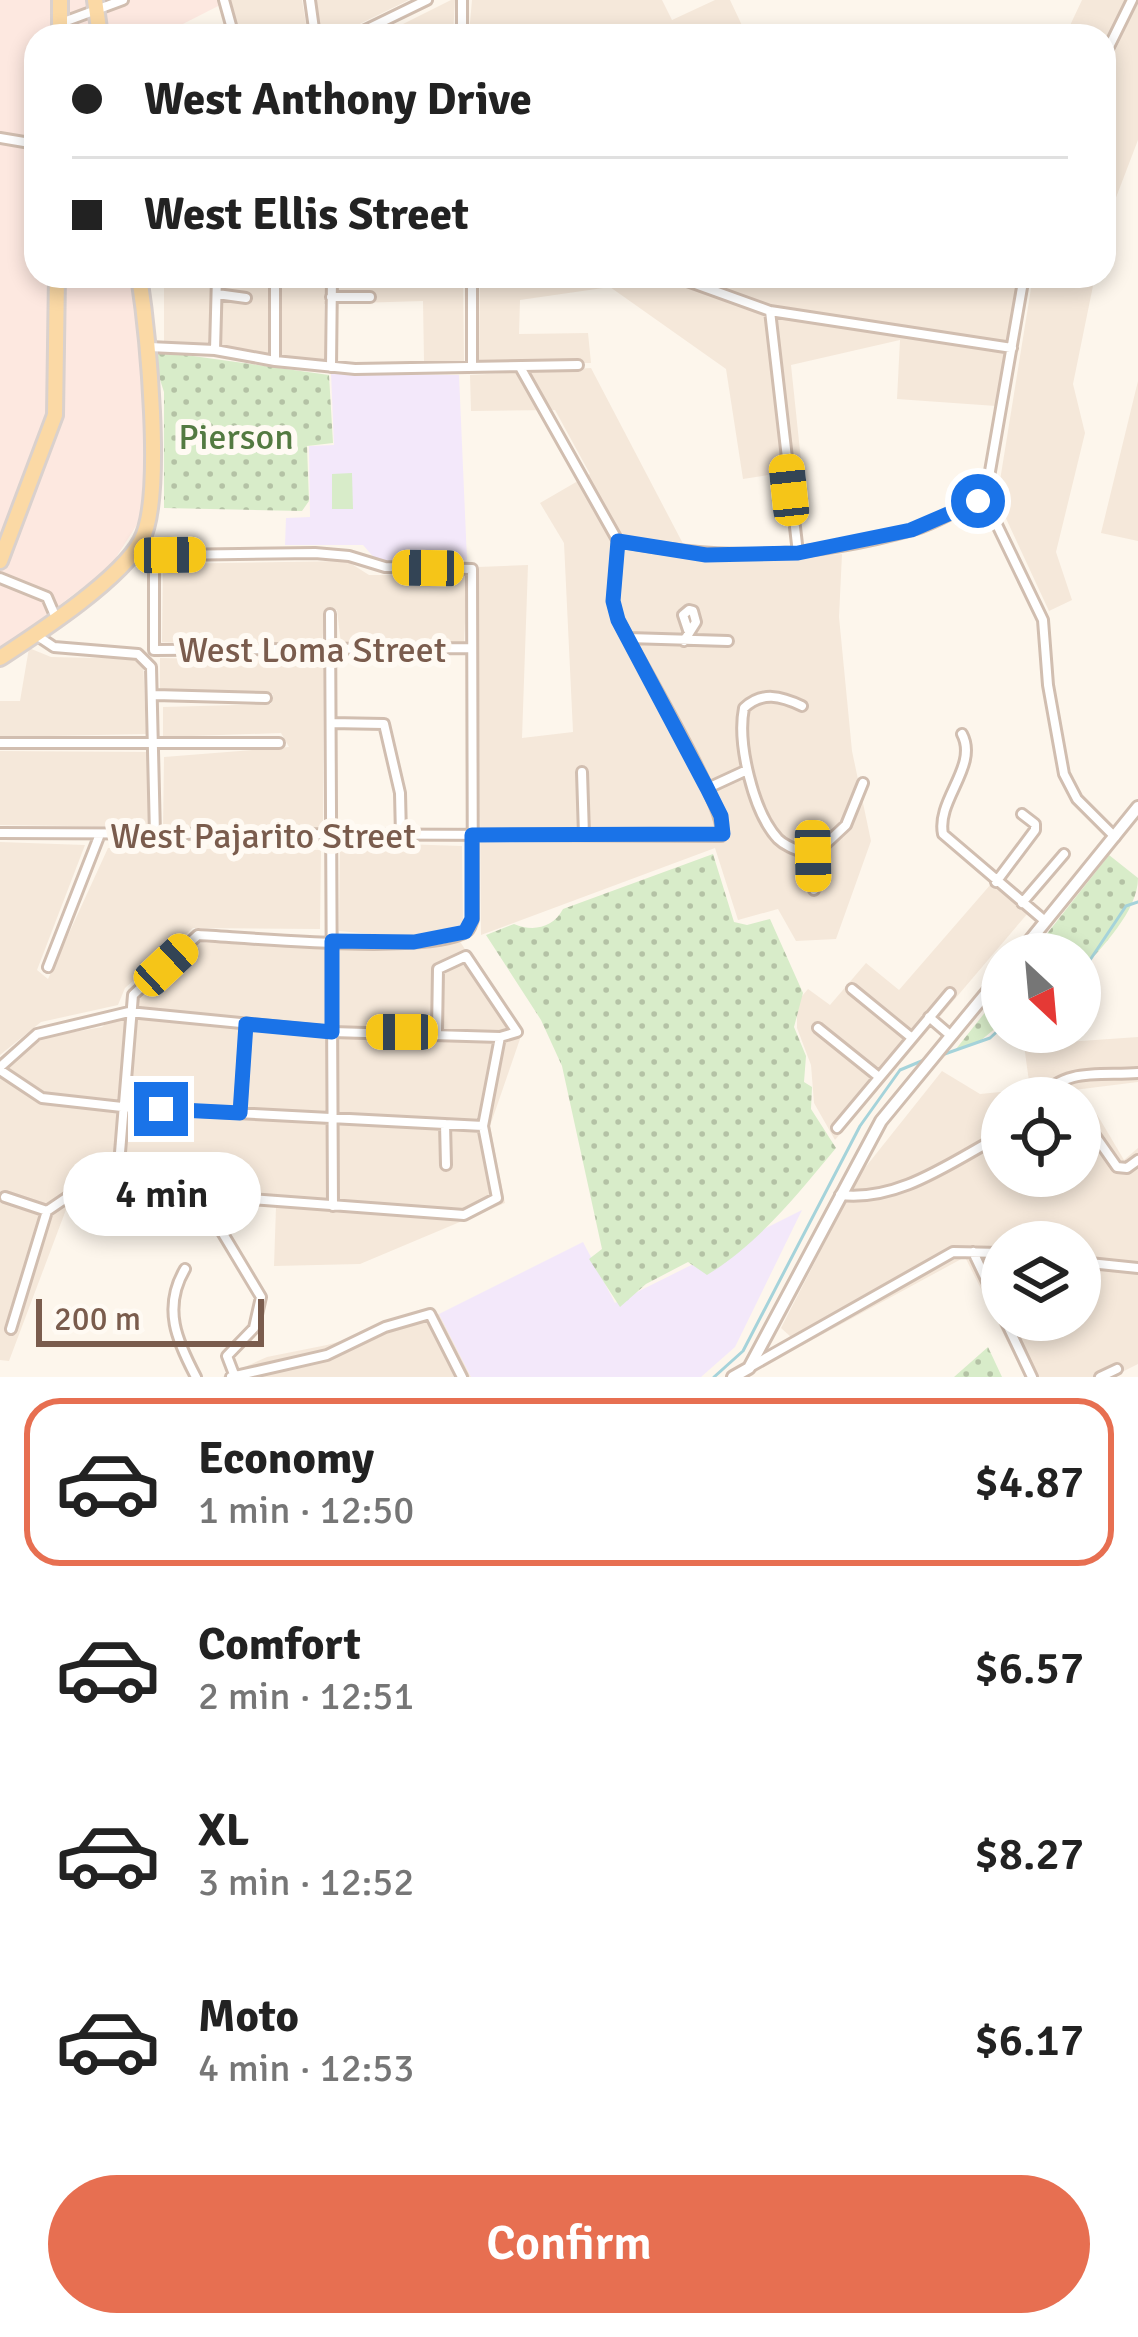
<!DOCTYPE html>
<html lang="en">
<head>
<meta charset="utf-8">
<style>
	:root { --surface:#fff; --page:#f6f6f6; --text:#222; --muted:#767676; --line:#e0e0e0; --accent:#e76f51 }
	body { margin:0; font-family:Signika,sans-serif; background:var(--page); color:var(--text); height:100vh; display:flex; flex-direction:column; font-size:45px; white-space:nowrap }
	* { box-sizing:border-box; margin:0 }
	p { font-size:39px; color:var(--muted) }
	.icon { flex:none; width:66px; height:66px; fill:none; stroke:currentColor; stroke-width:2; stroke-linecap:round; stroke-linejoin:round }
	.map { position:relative; height:1377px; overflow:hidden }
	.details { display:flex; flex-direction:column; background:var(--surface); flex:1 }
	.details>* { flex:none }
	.hud { position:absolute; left:24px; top:24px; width:1092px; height:264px; border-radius:36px; box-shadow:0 6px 18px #0003; display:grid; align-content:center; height:264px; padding:0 48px; background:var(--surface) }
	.needle { width:78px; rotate:154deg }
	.controls { position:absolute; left:981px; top:933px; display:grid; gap:24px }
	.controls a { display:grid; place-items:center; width:120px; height:120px; border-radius:50%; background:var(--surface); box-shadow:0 6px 18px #0003; font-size:60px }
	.scale { position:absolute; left:36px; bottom:30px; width:228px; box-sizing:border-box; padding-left:12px; border:6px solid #7a5c4d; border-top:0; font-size:33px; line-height:42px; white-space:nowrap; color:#7a5c4d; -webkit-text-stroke:9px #fffaf3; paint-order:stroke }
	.end { position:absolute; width:54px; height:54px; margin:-27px; border:15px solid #1a73e8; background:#fff; box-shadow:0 0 0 6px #fff }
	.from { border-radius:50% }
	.bubble { position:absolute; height:84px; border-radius:42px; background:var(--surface); box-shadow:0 6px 18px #0003; font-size:39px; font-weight:600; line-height:84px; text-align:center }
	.car { position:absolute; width:36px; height:72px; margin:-36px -18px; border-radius:15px; box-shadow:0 0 9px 3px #0007; background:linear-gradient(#f5c518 24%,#345 0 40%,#f5c518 0 76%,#345 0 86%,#f5c518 0) }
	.hud b { display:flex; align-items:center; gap:42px; height:114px; font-size:45px }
	.hud b+b { border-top:3px solid var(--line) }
	.hud i { width:30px; height:30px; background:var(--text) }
	ul { padding:21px 0 0; list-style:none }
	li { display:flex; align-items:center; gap:36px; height:168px; margin:0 24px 18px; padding:0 24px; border:6px solid transparent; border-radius:36px }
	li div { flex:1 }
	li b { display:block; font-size:45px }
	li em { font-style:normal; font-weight:600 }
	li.on { border-color:var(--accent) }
	li>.icon { width:108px; height:108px; stroke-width:1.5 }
	.action { display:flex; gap:24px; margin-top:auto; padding:24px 48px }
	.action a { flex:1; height:138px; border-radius:72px; background:var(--accent); color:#fff; font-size:48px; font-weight:600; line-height:138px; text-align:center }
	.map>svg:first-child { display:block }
	.residential { fill:#f5e8da; fill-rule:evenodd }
	.commercial { fill:#fde8e0 }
	.education { fill:#f3e8fa }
	.green { fill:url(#green-dots) }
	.pitch { fill:#d8ecc9 }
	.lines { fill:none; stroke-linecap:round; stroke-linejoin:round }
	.stream { stroke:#a5d3da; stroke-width:3 }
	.minor-casing { stroke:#d1beb0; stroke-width:14 }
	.tertiary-casing { stroke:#d1beb0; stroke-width:16 }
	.primary-casing { stroke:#dad1cd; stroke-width:20 }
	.minor { stroke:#fff; stroke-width:8 }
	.tertiary { stroke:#fff; stroke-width:10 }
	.primary { stroke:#fbd9a5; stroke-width:14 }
	.route { stroke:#1a73e8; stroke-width:15 }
	.labels { text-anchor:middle; stroke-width:12; stroke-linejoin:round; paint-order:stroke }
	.park-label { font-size:36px; fill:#537a41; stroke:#fffaf3 }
	.street-label { font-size:36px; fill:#7a5c4d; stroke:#fffaf3 }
</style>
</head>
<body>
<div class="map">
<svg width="1138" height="1377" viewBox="0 0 1138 1377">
	<defs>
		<pattern id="green-dots" width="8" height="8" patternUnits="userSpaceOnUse" patternTransform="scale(3)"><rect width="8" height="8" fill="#d8ecc9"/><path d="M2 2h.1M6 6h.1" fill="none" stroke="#b4c2a5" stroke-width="1.8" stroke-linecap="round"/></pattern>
	</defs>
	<rect width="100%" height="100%" fill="#fdf6ec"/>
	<path class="residential" d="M230,0H302L308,36H237L226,2Z
		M315,0H409L335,36H321Z
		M451,0H455L453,36H379Z
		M472,0H662L672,20L715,0H730L747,36H464L469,34Z
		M1082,0H1128L1104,51V36H1065Z
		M1138,1V140L1104,229V75Z
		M164,276H463L464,361H424L423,301L324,304L325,361L164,341Z
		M480,276H1018L996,406L897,399L900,340L791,365L802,470L743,479L726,369L610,287L520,300L519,334L588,333L591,363L479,362Z
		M1033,276H1095L1073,384L1085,433L1056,552L1072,600L1049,611L997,499Z
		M591,368L691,559L748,561L842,554L839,617L852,751L871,841L836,939L796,941L778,909L738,920L715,848L481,935L478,567L528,565L522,738L573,732L564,543L540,503L590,474L555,410L471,411L470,375Z
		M1138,381V541L1101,533Z
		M347,561L369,575H467L464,644H341L337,610L325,609L322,644L162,642L163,564Z
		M29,648L51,657L143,659L146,734L0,737V701H20Z
		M160,658L323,661V830L163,829L164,757L289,747L281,733L163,737V707L271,704L273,694L160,690Z
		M0,751L148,752L149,827L0,825Z
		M0,842L85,845L37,970L48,979L108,848L321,850L320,929L193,928L125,988L118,1005L41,1022L0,1055Z
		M340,842L462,846L463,924L414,938L339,931Z
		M991,884L1028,913L835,1140L814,1103L811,1065L797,1028V1002L808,989L830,1005L866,963L899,990Z
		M459,940L521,1036L490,1126L505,1203L360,1264L274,1266L276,1207L88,1197L67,1207L9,1361L0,1360V1078L35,1039L102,1027L198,943Z
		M1138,1037V1082L1066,1091L1061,1098H1002V1176H1080V1105L1092,1106L1124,1160L1138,1148V1364L1112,1377H1025L965,1257L801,1346L781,1328L860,1174L942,1071L980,1094L1030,1089L1024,1045ZM1002,1242H1080V1320H1002Z
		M439,1314L471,1377H222L267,1357L327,1345Z"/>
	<path class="commercial" d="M0,0H230L175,28L166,36H36V276H136L147,462L140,520L110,567L0,650Z"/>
	<path class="education" d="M331,373L459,375L467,560L377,561L363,545H285L286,518L310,517L309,446L334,445Z
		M802,1210L735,1347L701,1377H471L439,1314L583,1242L615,1303Z"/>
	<path class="green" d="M164,352L329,375L333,443L307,446L309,501L302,511L164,508V392L154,361L157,353Z
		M713,854L734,922L747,925L770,919L803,993L794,1027L806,1056L804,1082L812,1087L811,1109L836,1148C797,1195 759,1243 707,1275L688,1262L646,1284L620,1307L589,1259L602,1249L562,1066L541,1020L486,935L514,924C533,932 553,928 563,909Z
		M1109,855L1138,878C1138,911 1102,947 1080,972V954H1031Z
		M1002,991V1023L980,1041L956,1049Z
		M988,1347L1002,1377H954Z"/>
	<path class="pitch" d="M352,473L353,509H332V474Z"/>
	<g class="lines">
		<path class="stream" d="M1080,975L1126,906L1138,902
			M939,1056L990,1038L1002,1027
			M714,1377L743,1351L860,1126L900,1070L924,1060"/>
		<defs>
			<path id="minor" d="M224,0L234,36
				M310,0L315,36
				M61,23L123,0
				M353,36L427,0
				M454,36L462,27V0
				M1104,57L1132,0
				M0,138L36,144
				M275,276V361
				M673,276L770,311L1012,348
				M1024,276L985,500L1043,620L1048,685L1064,774L1077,799L1115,837
				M217,294L246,298
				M331,297H370
				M770,311L798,553
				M149,347L215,350L275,361L355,369L578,365
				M215,350L217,276
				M331,367L332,276
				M472,367V276
				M618,541C725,561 810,559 916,529C940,522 960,506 985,500
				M140,546L154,566V650L470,648
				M0,578L47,597L56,618
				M330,614L333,1206
				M36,635L54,647L138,654L151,667L155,835
				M628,638L728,641
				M684,641L696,622L693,611L689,610L683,615L688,630
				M155,695L266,698
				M802,706C781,696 762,691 744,708C737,743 753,812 778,839C787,848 801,851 813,856L846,825L863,783
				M331,723L384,724L400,793L401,836
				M962,734C979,766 936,800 943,834L1045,921
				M0,743H279
				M582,772L584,835
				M708,788L747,770
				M0,833L721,836C729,809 636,656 618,620L613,601L618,541L520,367
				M813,856L814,890
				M996,882L1035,830V824L1022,814
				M1022,903L1064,854
				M48,967L100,834
				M852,989L912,1038
				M929,1017L950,1035
				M818,1028L879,1077
				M0,1067L37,1034L129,1012L332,1032L500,1037L517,1032L466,956L438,969L437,1033
				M0,1070L42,1098L122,1107L483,1126
				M1041,1098C1063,1067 1104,1076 1138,1073
				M240,1113L246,1024
				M1080,1114L1117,1167L1127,1168L1138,1160
				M445,1124L446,1165
				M837,1128L950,993
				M117,1189L133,995L198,935C253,938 418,954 462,934C471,930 470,927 473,919L472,569L385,567L349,556L315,553L171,555L141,545
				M840,1195C899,1202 951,1162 1002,1135
				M5,1197L47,1211L75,1192L117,1189L464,1215L497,1198L483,1126L500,1037
				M201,1197L261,1297L254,1328L227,1356L235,1377
				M973,1252L1002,1313
				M1080,1262L1138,1268
				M185,1269C162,1308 177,1341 196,1377
				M1005,1320L1032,1377
				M11,1329L47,1211
				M750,1367L953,1252L1002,1253
				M231,1377L327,1355L385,1327L430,1314L462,1377
				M1100,1377L1117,1369"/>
			<path id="tertiary" d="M1019,954L1138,807
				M733,1377L749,1368L881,1121L1002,974"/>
			<path id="primary" d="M60,0V36
				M95,0L100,36
				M0,561L55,415L57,276
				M0,658C38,633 120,580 141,541C165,498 147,328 139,276"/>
		</defs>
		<use href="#minor" class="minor-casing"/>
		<use href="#tertiary" class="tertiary-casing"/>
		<use href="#primary" class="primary-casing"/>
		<use href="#minor" class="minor"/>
		<use href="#tertiary" class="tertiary"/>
		<use href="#primary" class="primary"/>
	</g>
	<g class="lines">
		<path class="route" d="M161,1109L240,1113L246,1024L332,1032V941L414,942L465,932L472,919V835L723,834L721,816L707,788L618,620L613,601L618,541L706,555L798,553L911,530L978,501"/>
	</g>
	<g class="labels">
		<g class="park-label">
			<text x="236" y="449">Pierson</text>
		</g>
		<g class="street-label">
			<text x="312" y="662">West Loma Street</text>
			<text x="263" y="848">West Pajarito Street</text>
		</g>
	</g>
</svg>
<div class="controls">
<a><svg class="needle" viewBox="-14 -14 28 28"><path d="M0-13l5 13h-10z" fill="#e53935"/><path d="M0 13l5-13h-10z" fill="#767676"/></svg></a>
<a><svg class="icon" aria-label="locate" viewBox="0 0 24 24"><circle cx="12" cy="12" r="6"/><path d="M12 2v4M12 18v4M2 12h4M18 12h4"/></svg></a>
<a><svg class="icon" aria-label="layers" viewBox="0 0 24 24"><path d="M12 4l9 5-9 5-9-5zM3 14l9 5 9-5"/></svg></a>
</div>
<div class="scale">200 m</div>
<i class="end from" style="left:978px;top:501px"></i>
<i class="end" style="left:161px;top:1109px"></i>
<div class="bubble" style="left:63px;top:1152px;width:198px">4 min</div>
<i class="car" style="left:789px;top:490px;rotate:354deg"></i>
<i class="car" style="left:170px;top:555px;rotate:89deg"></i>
<i class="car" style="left:428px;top:568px;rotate:271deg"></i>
<i class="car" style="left:813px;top:856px;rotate:179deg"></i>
<i class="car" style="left:166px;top:965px;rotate:47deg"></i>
<i class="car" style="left:402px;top:1032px;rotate:270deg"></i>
<div class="hud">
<b><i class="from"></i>West Anthony Drive</b>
<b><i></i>West Ellis Street</b>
</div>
</div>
<section class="details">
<ul>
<li class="on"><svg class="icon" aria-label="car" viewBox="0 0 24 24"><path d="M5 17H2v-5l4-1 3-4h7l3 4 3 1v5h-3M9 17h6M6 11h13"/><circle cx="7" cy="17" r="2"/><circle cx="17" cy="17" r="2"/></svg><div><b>Economy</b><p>1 min · 12:50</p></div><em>$4.87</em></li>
<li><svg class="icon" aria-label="car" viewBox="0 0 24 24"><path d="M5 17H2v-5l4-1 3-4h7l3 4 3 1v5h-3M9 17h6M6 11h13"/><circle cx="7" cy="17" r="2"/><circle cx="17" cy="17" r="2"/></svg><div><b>Comfort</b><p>2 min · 12:51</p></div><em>$6.57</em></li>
<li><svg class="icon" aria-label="car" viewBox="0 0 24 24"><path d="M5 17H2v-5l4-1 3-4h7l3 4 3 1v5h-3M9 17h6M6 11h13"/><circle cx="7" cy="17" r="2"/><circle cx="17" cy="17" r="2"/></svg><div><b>XL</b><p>3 min · 12:52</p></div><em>$8.27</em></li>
<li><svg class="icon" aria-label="car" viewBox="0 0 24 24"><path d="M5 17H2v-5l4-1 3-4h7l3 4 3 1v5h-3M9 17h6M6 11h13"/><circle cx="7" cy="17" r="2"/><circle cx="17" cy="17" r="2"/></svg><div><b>Moto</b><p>4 min · 12:53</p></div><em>$6.17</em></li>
</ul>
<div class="action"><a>Confirm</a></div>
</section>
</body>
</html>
